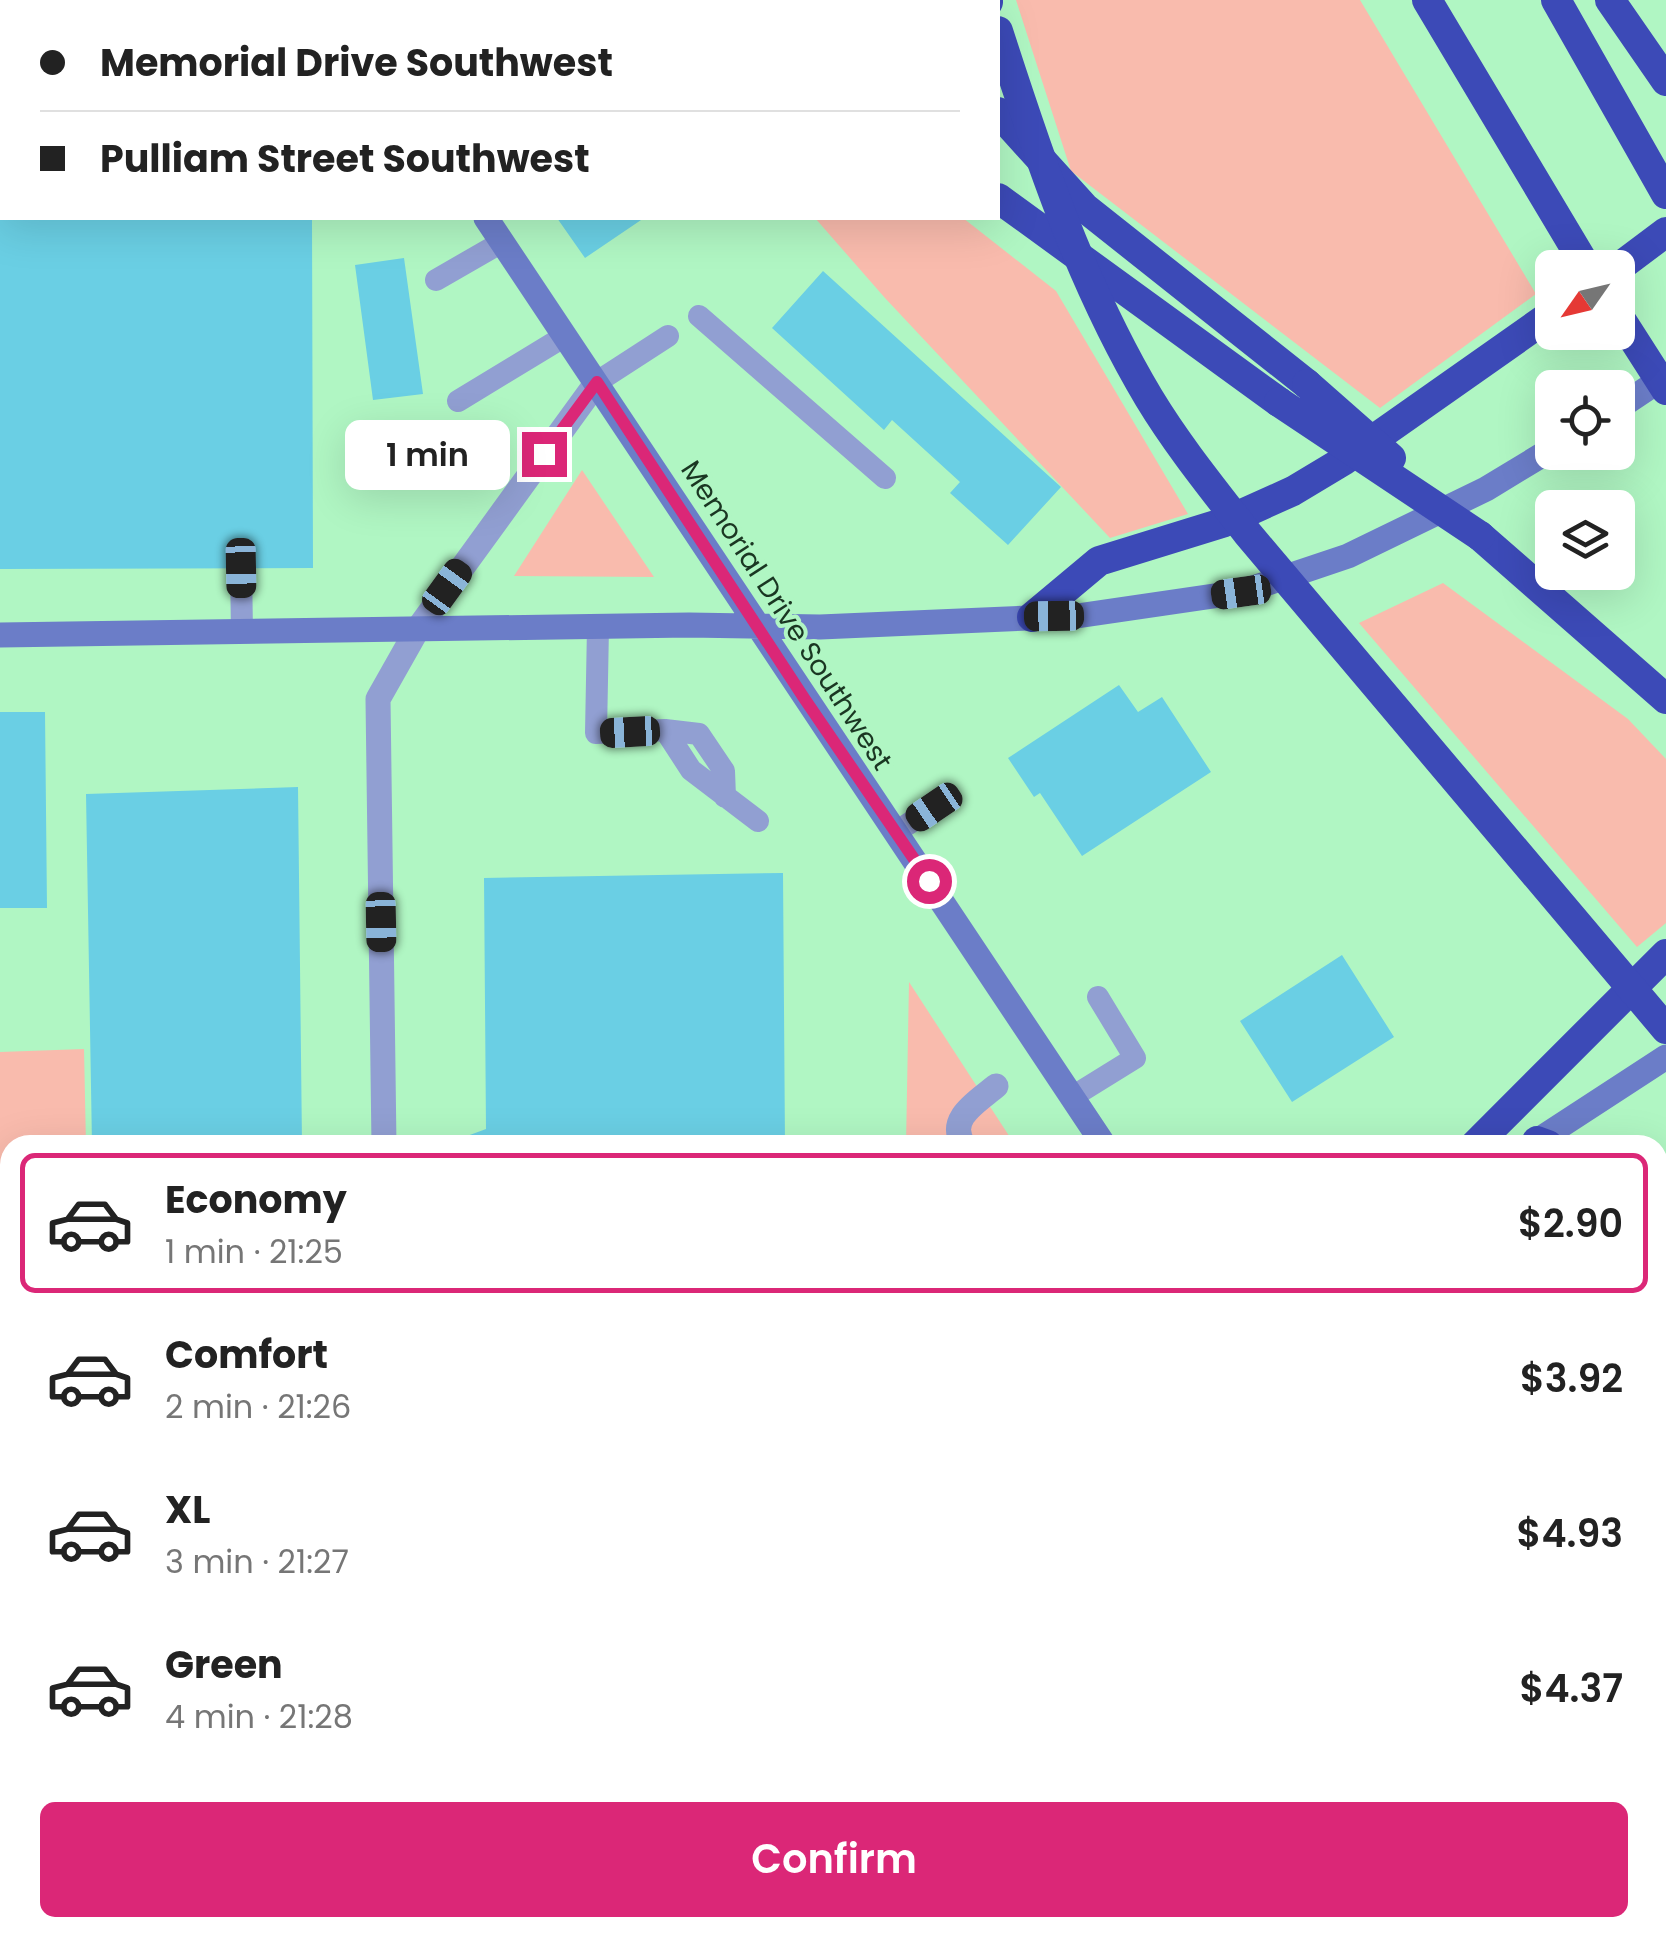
<!DOCTYPE html>
<html lang="en">
<head>
<meta charset="utf-8">
<style>
	:root { --surface:#fff; --page:#f6f6f6; --text:#222; --muted:#767676; --line:#e0e0e0; --accent:#db2777 }
	body { margin:0; font-family:Poppins,sans-serif; background:var(--page); color:var(--text); height:100vh; display:flex; flex-direction:column; font-size:38px; white-space:nowrap }
	* { box-sizing:border-box; margin:0 }
	p { font-size:32px; color:var(--muted) }
	.icon { flex:none; width:55px; height:55px; fill:none; stroke:currentColor; stroke-width:2; stroke-linecap:round; stroke-linejoin:round }
	.map { position:relative; flex:1; overflow:hidden }
	.details { position:absolute; left:0px; top:1135px; width:1668px; height:802px; display:flex; flex-direction:column; background:var(--surface); border-radius:30px 30px 0 0; box-shadow:0 10px 40px #0002 }
	.details>* { flex:none }
	.guide { position:absolute; left:0px; top:0px; width:1000px; height:220px; box-shadow:0 10px 40px #0002; display:grid; align-content:center; height:220px; padding:0 40px; background:var(--surface) }
	.needle { width:65px; rotate:236deg }
	.tools { position:absolute; left:1535px; top:250px; display:grid; gap:20px }
	.tools a { display:grid; place-items:center; width:100px; height:100px; border-radius:15px; background:var(--surface); box-shadow:0 10px 40px #0002; font-size:50px }
	.end { position:absolute; width:45px; height:45px; margin:-22px; border:12px solid #db2777; background:#fff; box-shadow:0 0 0 5px #fff }
	.from { border-radius:50% }
	.bubble { position:absolute; height:70px; border-radius:15px; background:var(--surface); box-shadow:0 10px 40px #0002; font-size:32px; font-weight:600; line-height:70px; text-align:center }
	.car { position:absolute; width:30px; height:60px; margin:-30px -15px; border-radius:12px; box-shadow:0 0 8px 2px #0007; background:linear-gradient(#222 24%,#8ab4d8 0 40%,#222 0 76%,#8ab4d8 0 86%,#222 0) }
	.guide b { display:flex; align-items:center; gap:35px; height:95px; font-size:38px }
	.guide b+b { border-top:2px solid var(--line) }
	.guide i { width:25px; height:25px; background:var(--text) }
	ul { padding:18px 0 0; list-style:none }
	li { display:flex; align-items:center; gap:30px; height:140px; margin:0 20px 15px; padding:0 20px; border:5px solid transparent; border-radius:15px }
	li div { flex:1 }
	li b { display:block; font-size:38px }
	li em { font-style:normal; font-weight:600 }
	li.current { border-color:var(--accent) }
	li>.icon { width:90px; height:90px; stroke-width:1.5 }
	.cta { display:flex; gap:20px; margin-top:auto; padding:20px 40px }
	.cta a { flex:1; height:115px; border-radius:15px; background:var(--accent); color:#fff; font-size:40px; font-weight:600; line-height:115px; text-align:center }
	.map>svg:first-child { display:block }
	.green { fill:#f9bbad }
	.building { fill:#6acfe4 }
	.lines { fill:none; stroke-linecap:round; stroke-linejoin:round }
	.path { stroke:#6fa37e; stroke-width:6; stroke-dasharray:8 8; stroke-linecap:butt }
	.lane { stroke:#919fd2; stroke-width:22 }
	.street { stroke:#919fd2; stroke-width:25 }
	.secondary { stroke:#6b7dc8; stroke-width:25 }
	.highway { stroke:#3c4ab7; stroke-width:30 }
	.highway-bridge { stroke:#3c4ab7; stroke-width:30 }
	.route { stroke:#db2777; stroke-width:12 }
	.labels { text-anchor:middle; stroke-width:8; stroke-linejoin:round; paint-order:stroke }
	.street-label { font-size:28px; fill:#1a3622; stroke:#b0f6c3 }
</style>
</head>
<body>
<div class="map">
<svg width="1666" height="1936" viewBox="0 0 1666 1936">
	<rect width="100%" height="100%" fill="#b0f6c3"/>
	<path class="green" d="M1016,0H1360L1536,294L1380,408L1071,171Z
		M815,218H963L1056,291L1188,514L1110,538L885,298Z
		M582,470L654,577L514,576Z
		M1443,583L1628,719L1666,759V923L1637,947L1359,623Z
		M909,982L1015,1145H906Z
		M84,1049L86,1145H10V1328H0V1052Z"/>
	<path class="building" d="M0,218H312L313,568L0,569Z
		M557,218H644L585,258Z
		M404,258L423,394L373,400L355,265Z
		M823,271L1061,487L1008,545L950,493L960,482L892,420L884,430L772,328Z
		M1119,685L1138,712L1162,697L1211,772L1082,856L1040,793L1034,797L1008,758Z
		M0,712H45L47,908H0Z
		M298,787L302,1145H92L86,794Z
		M783,873L785,1145H457L467,1136L486,1129L484,878Z
		M1342,955L1394,1037L1292,1102L1240,1021Z
		M1666,1436V1524L1658,1511V1442Z
		M1666,1606V1670L1659,1674L1666,1686V1767L1663,1769L1658,1760V1612Z
		M0,1920H10V1928H114V1936H0Z
		M159,1928H365V1936H160Z
		M515,1928H721V1936H515Z
		M1229,1928H1550L1555,1936H1234Z"/>
	<g class="lines">
		<path class="path" d="M379,1936L380,1928
			M467,1936L468,1928"/>
		<path class="lane" d="M382,2L386,0
			M436,280L502,242
			M699,316L885,478
			M597,382L668,336
			M458,401L565,336
			M241,568L242,632
			M598,627L596,733L665,730L699,734L724,771L725,797
			M665,730L691,770L758,821
			M896,832L934,807
			M1072,1097L1135,1058L1098,997
			M128,1928V1936
			M874,1936L937,1933"/>
		<path class="street" d="M384,1145L378,699L417,630L597,382
			M964,1145C946,1119 977,1102 996,1086
			M1658,1852L1666,1846"/>
		<path class="secondary" d="M340,0L342,2
			M486,218L1104,1145
			M1618,408L1666,376
			M0,635L689,625L820,627L1077,616L1241,592L1348,556L1486,489L1552,449
			M1531,1145L1666,1057
			M0,1378H10
			M1625,1928L1631,1936"/>
		<path class="highway" d="M780,0L783,2
			M901,0L903,2
			M987,0L988,2
			M1427,0L1587,268
			M1556,0L1666,194
			M1610,0L1666,81
			M998,112L1085,208L1307,384
			M998,198L1279,402
			M1618,268L1666,232
			M1480,536L1666,699
			M1032,617L1099,561L1222,523L1293,491L1343,461L1552,314
			M1537,1141L1548,1145
			M1475,1145L1666,954
			M1658,1199L1666,1205"/>
		<path class="highway-bridge" d="M998,31C1039,158 1081,284 1149,398C1178,446 1214,490 1248,534L1666,1029
			M1618,315L1666,390
			M1307,384L1391,458
			M1279,402L1480,536"/>
	</g>
	<g class="lines">
		<path class="route" d="M544,454L597,382L804,698L929,881"/>
	</g>
	<g class="labels">
		<g class="street-label">
			<text transform="translate(787 615) rotate(57)" y="10">Memorial Drive Southwest</text>
		</g>
	</g>
</svg>
<div class="tools">
<a><svg class="needle" viewBox="-14 -14 28 28"><path d="M0-13l5 13h-10z" fill="#e53935"/><path d="M0 13l5-13h-10z" fill="#767676"/></svg></a>
<a><svg class="icon" aria-label="locate" viewBox="0 0 24 24"><circle cx="12" cy="12" r="6"/><path d="M12 2v4M12 18v4M2 12h4M18 12h4"/></svg></a>
<a><svg class="icon" aria-label="layers" viewBox="0 0 24 24"><path d="M12 4l9 5-9 5-9-5zM3 14l9 5 9-5"/></svg></a>
</div>
<i class="end from" style="left:929px;top:881px"></i>
<i class="end" style="left:544px;top:454px"></i>
<div class="bubble" style="left:345px;top:420px;width:165px">1 min</div>
<i class="car" style="left:241px;top:568px;rotate:179deg"></i>
<i class="car" style="left:447px;top:587px;rotate:36deg"></i>
<i class="car" style="left:1241px;top:592px;rotate:262deg"></i>
<i class="car" style="left:1054px;top:616px;rotate:269deg"></i>
<i class="car" style="left:630px;top:732px;rotate:267deg"></i>
<i class="car" style="left:934px;top:807px;rotate:236deg"></i>
<i class="car" style="left:381px;top:922px;rotate:179deg"></i>
<div class="guide">
<b><i class="from"></i>Memorial Drive Southwest</b>
<b><i></i>Pulliam Street Southwest</b>
</div>
<section class="details">
<ul>
<li class="current"><svg class="icon" aria-label="car" viewBox="0 0 24 24"><path d="M5 17H2v-5l4-1 3-4h7l3 4 3 1v5h-3M9 17h6M6 11h13"/><circle cx="7" cy="17" r="2"/><circle cx="17" cy="17" r="2"/></svg><div><b>Economy</b><p>1 min · 21:25</p></div><em>$2.90</em></li>
<li><svg class="icon" aria-label="car" viewBox="0 0 24 24"><path d="M5 17H2v-5l4-1 3-4h7l3 4 3 1v5h-3M9 17h6M6 11h13"/><circle cx="7" cy="17" r="2"/><circle cx="17" cy="17" r="2"/></svg><div><b>Comfort</b><p>2 min · 21:26</p></div><em>$3.92</em></li>
<li><svg class="icon" aria-label="car" viewBox="0 0 24 24"><path d="M5 17H2v-5l4-1 3-4h7l3 4 3 1v5h-3M9 17h6M6 11h13"/><circle cx="7" cy="17" r="2"/><circle cx="17" cy="17" r="2"/></svg><div><b>XL</b><p>3 min · 21:27</p></div><em>$4.93</em></li>
<li><svg class="icon" aria-label="car" viewBox="0 0 24 24"><path d="M5 17H2v-5l4-1 3-4h7l3 4 3 1v5h-3M9 17h6M6 11h13"/><circle cx="7" cy="17" r="2"/><circle cx="17" cy="17" r="2"/></svg><div><b>Green</b><p>4 min · 21:28</p></div><em>$4.37</em></li>
</ul>
<div class="cta"><a>Confirm</a></div>
</section>
</div>
</body>
</html>
